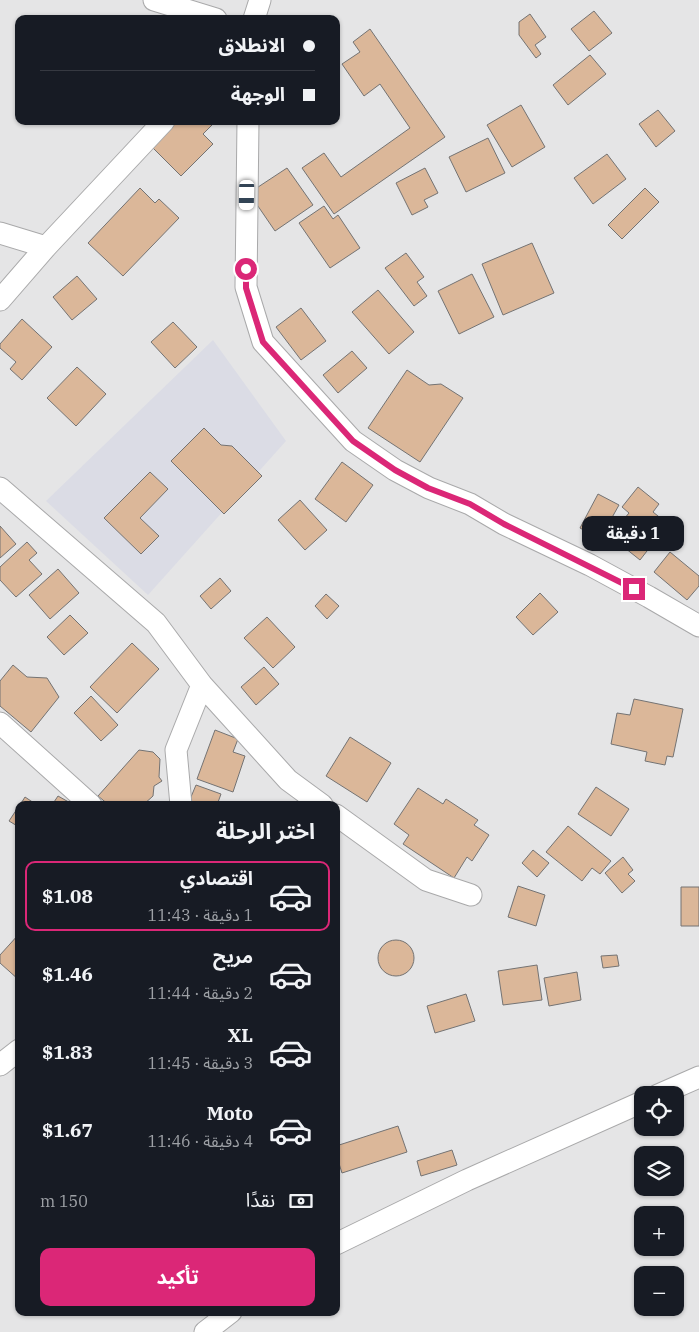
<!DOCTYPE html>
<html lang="ar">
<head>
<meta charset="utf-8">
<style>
	:root { --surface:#171b24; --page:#20242c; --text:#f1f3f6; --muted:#9ea1a6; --line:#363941; --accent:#db2777 }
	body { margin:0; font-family:"IBM Plex Serif","Noto Sans Arabic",serif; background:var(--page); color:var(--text); direction:rtl; height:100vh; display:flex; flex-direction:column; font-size:19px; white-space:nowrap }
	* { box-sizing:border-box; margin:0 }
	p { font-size:16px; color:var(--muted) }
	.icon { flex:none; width:28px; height:28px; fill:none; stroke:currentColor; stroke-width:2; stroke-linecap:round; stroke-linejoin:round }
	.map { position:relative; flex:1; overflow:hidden; direction:ltr }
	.side { position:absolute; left:15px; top:801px; width:325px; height:515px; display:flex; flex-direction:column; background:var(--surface); border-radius:10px; box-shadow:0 1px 4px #0004; direction:rtl }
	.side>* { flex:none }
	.guide { position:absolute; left:15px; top:15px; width:325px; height:110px; border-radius:10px; box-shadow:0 1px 4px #0004; direction:rtl; display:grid; align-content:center; height:110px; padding:0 25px; background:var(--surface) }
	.controls { position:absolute; left:634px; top:1086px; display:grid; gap:10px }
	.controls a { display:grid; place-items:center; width:50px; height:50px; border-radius:10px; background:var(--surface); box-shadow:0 1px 4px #0004; font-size:25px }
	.end { position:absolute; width:22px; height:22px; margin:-11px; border:6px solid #db2777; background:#fff; box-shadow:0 0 0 2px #fff }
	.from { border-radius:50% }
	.bubble { position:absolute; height:35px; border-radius:10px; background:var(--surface); box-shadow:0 1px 4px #0004; font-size:16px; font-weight:700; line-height:35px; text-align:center; direction:rtl }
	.car { position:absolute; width:15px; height:30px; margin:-15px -8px; border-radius:6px; box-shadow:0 0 4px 1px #0007; background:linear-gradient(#fff 24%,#345 0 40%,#fff 0 76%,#345 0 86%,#fff 0) }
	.guide b { display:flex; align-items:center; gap:18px; height:48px; font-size:19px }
	.guide b+b { border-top:1px solid var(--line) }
	.guide i { width:12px; height:12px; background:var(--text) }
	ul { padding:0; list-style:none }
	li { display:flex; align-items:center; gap:15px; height:70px; margin:0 10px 8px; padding:0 15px; border:2px solid transparent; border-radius:10px }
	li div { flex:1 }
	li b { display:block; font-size:19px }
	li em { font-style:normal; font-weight:700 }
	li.on { border-color:var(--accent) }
	li>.icon { width:45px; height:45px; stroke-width:1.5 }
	h2 { padding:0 25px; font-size:22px; line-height:60px }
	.pay { display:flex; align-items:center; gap:12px; height:55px; padding:0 25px; font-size:19px }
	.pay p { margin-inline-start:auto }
	.button { display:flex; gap:10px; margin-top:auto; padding:10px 25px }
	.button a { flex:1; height:58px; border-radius:10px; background:var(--accent); color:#fff; font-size:20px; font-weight:700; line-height:58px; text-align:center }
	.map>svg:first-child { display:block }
	.built { fill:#dbdce5 }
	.building { fill:#dbb799; stroke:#747373 }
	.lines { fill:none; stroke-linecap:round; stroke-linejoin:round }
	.street-casing { stroke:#a9a9aa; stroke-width:23 }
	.street { stroke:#fff; stroke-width:21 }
	.route { stroke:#db2777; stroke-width:6 }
</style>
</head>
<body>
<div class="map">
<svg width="699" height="1332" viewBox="0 0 699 1332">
	<rect width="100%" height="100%" fill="#e5e5e6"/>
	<path class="built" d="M213,340L286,441L148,595L46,501Z"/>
	<path class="building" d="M594,11L612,33L589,51L571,29Z
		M530,14L546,37L535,45L541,54L536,58L519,35V22Z
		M370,29L445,137L334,214L302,168L324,153L341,177L410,128L380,84L364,96L342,64L360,52L353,42Z
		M590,55L606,74L568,105L553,85Z
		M521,105L545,147L512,167L487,125Z
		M658,110L675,131L656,147L639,124Z
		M170,121L215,122L203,134L213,144L181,176L148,143Z
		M488,138L505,173L466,192L449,157Z
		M607,154L626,179L593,204L574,178Z
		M287,168L313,205L275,231L249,193Z
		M425,168L438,193L424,200L428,207L412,215L396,183Z
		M140,188L155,203L159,199L179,218L123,276L88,243Z
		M645,188L659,202L622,239L608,225Z
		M324,206L333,219L338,215L360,248L330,268L299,223Z
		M532,243L554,293L503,315L482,264Z
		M406,253L424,277L417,282L427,296L414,306L385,268Z
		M472,274L494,317L459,334L438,291Z
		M77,276L97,299L72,320L53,297Z
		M378,290L414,332L389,354L352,312Z
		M301,308L326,341L301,360L276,327Z
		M22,319L52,347L22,380L10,369L16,362L0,348V344Z
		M173,322L197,347L175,368L151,342Z
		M352,351L367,368L338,393L323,375Z
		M77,367L106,394L76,426L47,398Z
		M407,370L429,385L441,384L463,398L420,462L368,428Z
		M204,428L221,445L232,446L262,476L224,514L171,461Z
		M342,462L373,485L346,522L315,499Z
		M150,472L168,489L140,518L159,536L141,554L104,518Z
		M638,487L659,504L653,512L668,524L640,560L610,536L629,513L622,507Z
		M598,494L619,505L600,539L580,528Z
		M300,500L327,530L305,550L278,520Z
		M0,526L16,544L0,558Z
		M27,542L37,553L29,560L42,574L16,597L0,580V567Z
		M670,552L699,576V586L687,600L654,572Z
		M58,569L79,593L50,619L29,595Z
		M220,578L231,591L211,609L200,596Z
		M540,593L558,612L533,635L516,617Z
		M326,594L339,606L327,619L315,606Z
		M70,615L88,633L64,655L47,637Z
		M267,617L295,647L273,668L244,638Z
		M132,643L159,669L117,713L90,687Z
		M13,665L27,677L47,678L59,697L31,732L0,706V681Z
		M264,667L279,684L256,705L241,687Z
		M91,696L118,725L101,741L74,713Z
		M634,699L683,709L673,757L667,756L665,765L645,761L647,752L611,744L617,713L630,715Z
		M215,730L238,739L233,752L245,756L233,792L197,779Z
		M350,737L391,763L367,802L326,776Z
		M139,750L153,752L160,759L159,777L162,781L154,786L153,796L143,805H109L98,796Z
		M196,785L221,794L217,805L188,804Z
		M596,787L629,809L611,836L578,814Z
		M418,788L443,804L446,799L478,820L474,825L489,835L472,861L467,857L454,878L403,844L409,835L394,824Z
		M58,796L74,805H52Z
		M25,797L37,805H20Z
		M19,806V827L9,821Z
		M568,826L611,861L600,874L592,868L582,881L546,852Z
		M533,850L549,863L537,877L522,863Z
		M623,857L633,870L628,874L635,881L622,893L605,873Z
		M518,886L545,895L536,926L508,917Z
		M681,887H699V926H681Z
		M19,934V980L0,963V955Z
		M378 958a18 18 0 1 1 36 0a18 18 0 1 1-36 0Z
		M617,955L619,966L603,968L601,956Z
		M537,965L542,1000L503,1005L498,971Z
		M577,972L581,1000L549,1006L544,978Z
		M466,994L475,1021L435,1033L427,1006Z
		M398,1126L407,1152L342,1173L336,1154V1146Z
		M452,1150L457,1165L421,1176L417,1161Z"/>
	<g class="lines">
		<defs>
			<path id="street" d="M154,0L216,19
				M254,19L260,0
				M248,121L246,287L263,342L353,441L395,470L429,488L470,504L504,524L590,565L649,597L699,626
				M0,233L46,247
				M0,300L46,247L164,121
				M0,488L156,623L202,685L288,780L322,805
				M0,723L91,805
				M181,805L176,750L202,685
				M336,815L426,880L471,895
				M0,1065L19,1050
				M658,1095L699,1077
				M336,1244L467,1180L642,1102
				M205,1332L231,1312"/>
		</defs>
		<use href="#street" class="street-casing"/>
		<use href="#street" class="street"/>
	</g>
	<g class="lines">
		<path class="route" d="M246,269V288L263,342L353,441L395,470L428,488L470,504L504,524L634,589"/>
	</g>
</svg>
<div class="controls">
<a><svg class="icon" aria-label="locate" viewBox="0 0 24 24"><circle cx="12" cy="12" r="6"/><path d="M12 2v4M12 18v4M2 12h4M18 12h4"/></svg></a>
<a><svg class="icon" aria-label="layers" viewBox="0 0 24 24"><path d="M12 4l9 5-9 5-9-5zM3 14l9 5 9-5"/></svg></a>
<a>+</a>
<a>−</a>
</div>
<i class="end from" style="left:246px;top:269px"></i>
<i class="end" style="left:634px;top:589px"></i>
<div class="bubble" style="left:582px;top:516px;width:102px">1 دقيقة</div>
<i class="car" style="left:247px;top:195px;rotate:181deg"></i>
<div class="guide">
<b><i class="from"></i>الانطلاق</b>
<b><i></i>الوجهة</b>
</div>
<section class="side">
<h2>اختر الرحلة</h2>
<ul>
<li class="on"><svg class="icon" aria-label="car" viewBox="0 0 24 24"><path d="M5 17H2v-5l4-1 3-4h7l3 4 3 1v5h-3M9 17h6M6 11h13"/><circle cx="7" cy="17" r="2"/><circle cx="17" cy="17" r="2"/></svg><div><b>اقتصادي</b><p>1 دقيقة · 11:43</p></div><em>$1.08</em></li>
<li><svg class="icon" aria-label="car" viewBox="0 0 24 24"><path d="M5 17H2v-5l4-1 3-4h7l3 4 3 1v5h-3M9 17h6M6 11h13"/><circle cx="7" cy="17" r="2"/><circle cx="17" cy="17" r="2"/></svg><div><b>مريح</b><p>2 دقيقة · 11:44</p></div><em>$1.46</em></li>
<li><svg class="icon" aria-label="car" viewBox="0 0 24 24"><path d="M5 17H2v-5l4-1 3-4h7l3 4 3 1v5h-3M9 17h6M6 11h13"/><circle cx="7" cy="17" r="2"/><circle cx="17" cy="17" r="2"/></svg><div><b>XL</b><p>3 دقيقة · 11:45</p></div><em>$1.83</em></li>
<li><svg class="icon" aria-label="car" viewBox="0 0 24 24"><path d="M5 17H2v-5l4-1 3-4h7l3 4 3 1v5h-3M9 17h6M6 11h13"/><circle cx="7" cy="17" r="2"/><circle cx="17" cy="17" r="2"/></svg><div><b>Moto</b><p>4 دقيقة · 11:46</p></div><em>$1.67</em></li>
</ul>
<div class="pay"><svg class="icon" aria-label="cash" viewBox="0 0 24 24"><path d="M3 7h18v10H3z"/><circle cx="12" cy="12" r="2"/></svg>نقدًا<p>150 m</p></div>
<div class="button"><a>تأكيد</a></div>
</section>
</div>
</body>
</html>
